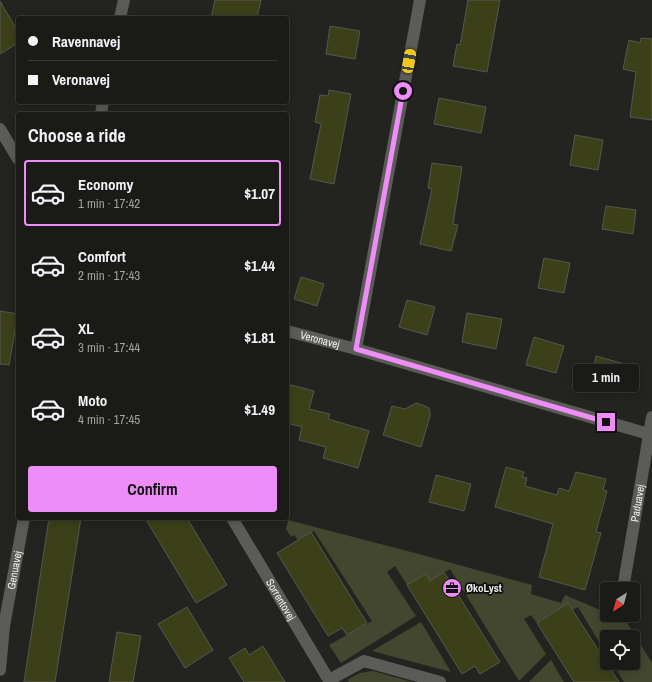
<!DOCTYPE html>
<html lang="en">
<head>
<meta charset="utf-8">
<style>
	:root { --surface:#1a1b17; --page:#232420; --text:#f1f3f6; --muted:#9fa1a1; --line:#383936; --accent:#ee8cf8 }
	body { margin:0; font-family:"Archivo Narrow",sans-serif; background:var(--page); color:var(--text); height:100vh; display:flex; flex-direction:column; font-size:15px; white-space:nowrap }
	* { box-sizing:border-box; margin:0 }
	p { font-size:13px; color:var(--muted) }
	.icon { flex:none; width:22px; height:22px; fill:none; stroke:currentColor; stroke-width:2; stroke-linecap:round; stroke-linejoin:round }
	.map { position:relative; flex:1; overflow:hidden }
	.details { position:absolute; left:16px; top:112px; width:273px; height:408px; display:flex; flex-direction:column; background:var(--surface); border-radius:4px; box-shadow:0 2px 10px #0003,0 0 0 1px var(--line) }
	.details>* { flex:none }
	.top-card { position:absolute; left:16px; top:16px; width:273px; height:88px; border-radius:4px; box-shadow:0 2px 10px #0003,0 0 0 1px var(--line); display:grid; align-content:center; height:88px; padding:0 12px; background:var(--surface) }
	.needle { width:26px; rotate:216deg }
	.buttons { position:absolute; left:600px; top:582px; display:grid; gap:8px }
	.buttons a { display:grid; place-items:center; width:40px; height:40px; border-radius:4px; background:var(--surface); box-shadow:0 2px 10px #0003,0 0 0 1px var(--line); font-size:20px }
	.end { position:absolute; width:18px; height:18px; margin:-9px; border:5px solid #ee8cf8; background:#111; box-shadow:0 0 0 2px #111 }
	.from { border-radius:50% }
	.bubble { position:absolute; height:28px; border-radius:4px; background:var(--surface); box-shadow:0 2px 10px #0003,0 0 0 1px var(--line); font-size:13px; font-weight:700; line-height:28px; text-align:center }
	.car { position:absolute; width:12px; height:24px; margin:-12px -6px; border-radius:5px; box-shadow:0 0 3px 1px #0007; background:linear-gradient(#f5c518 24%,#345 0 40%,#f5c518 0 76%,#345 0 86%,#f5c518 0) }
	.top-card b { display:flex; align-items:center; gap:14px; height:38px; font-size:15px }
	.top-card b+b { border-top:1px solid var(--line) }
	.top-card i { width:10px; height:10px; background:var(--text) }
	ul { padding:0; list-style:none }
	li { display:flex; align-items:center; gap:12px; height:66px; margin:0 8px 6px; padding:0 4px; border:2px solid transparent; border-radius:4px }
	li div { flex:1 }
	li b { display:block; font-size:15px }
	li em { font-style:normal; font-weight:700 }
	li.active { border-color:var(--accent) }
	li>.icon { width:36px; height:36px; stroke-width:1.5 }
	h2 { padding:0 12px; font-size:18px; line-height:48px }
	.primary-button { display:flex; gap:8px; margin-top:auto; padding:8px 12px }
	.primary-button a { flex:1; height:46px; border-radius:4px; background:var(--accent); color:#111; font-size:16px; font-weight:700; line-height:46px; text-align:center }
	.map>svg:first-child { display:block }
	.green { fill:#44472f }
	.building { fill:#3c4019; stroke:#565751 }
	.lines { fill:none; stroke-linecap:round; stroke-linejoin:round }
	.minor { stroke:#5b5c57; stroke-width:12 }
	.route { stroke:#ee8cf8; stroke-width:5 }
	.labels { text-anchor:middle; stroke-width:3.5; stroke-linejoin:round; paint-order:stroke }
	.street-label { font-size:11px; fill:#f0f1ee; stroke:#0d0d0b }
	.poi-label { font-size:11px; font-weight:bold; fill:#f0f1ee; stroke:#0d0d0b; text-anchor:start }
</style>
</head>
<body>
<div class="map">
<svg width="652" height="682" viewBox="0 0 652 682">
	<rect width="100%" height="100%" fill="#23241f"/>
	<path class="green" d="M288,520L415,553L532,585L531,594L561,603L565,595L607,613V615H612L626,621L652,663V682H624L612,663H633V637H607V655L578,607L560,617L555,611L537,623L531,615L524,619L546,654L519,681L450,569L430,581L426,574L407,585L395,566L387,572L416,616L341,663L329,645L372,621L314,531L298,540L294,535L291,537L286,529Z
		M421,622L451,672L372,651Z
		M551,660L564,682H529Z
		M373,671L412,682H349L347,680L360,673Z"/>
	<path class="building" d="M215,0H261L257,18H211Z
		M468,0H500L487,72L453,66L457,44L460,45Z
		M0,1L18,32V43L0,54Z
		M330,26L360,31L355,59L326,54Z
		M641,38L652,39V120L630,117L636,72L623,69L629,40L640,43Z
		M329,90L351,94L334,184L310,179L321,124L315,122L320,95L328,96Z
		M439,98L486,107L481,133L434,124Z
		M575,135L603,140L598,170L570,165Z
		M432,163L462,167L453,224L458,225L451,251L420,244L432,189L428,188Z
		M606,206L636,210L633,234L602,229Z
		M544,258L570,263L564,293L538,288Z
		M301,277L324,284L317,306L294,299Z
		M407,300L435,307L427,335L399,327Z
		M0,311L18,314L9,365L0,364Z
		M467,313L502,319L496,349L462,342Z
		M534,337L564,346L556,373L526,365Z
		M596,356L628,365L620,393L589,384Z
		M287,384L314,391L309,409L330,414L328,419L369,431L358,468L323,458L326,447L299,440L302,427L287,423Z
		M416,403L425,406L429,408L430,412V416L421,447L383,435L392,406L405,409Z
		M506,467L524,472L522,477L527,478L525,486L557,495L559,488L569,491L576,472L606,479L603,490L607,491L596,532L601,533L585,590L539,577L553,524L495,507Z
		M436,475L471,484L464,511L429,502Z
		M49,518H81L55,682H24Z
		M145,518H187L227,585L196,603Z
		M311,532L367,623L347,635L342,628L328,636L277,553Z
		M444,572L500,662L480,674L475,666L462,674L407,585L426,574L430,581Z
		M568,603L619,682H574L537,623Z
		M187,607L213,650L185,668L158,624Z
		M117,632L141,636L133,682H109Z
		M263,646L285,682H244L229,658L245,648L249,655Z"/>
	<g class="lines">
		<g class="minor">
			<path d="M120,18L124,0"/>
			<path d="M101,114L103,102"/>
			<path d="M0,129L18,159"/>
			<path id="s1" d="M287,331L356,349L652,435"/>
			<path d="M356,349L420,0"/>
			<path id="s2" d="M232,518L330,682"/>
			<path id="s3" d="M623,589L652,417"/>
			<path id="s4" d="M0,670L4,626L24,518"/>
			<path d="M329,680L364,661L440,682"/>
		</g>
	</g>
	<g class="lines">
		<path class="route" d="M403,91L356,349L606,422"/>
	</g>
	<defs>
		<symbol id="office-disc" viewBox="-11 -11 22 22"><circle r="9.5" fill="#ee8cf8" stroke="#0d0d0b"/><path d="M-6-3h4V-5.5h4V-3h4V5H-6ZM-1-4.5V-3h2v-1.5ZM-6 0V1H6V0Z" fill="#111"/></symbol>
	</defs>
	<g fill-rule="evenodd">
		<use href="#office-disc" x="441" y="577" width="22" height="22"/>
	</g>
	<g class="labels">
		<g class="street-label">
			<text dy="4" stroke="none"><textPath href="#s1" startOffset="34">Veronavej</textPath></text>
			<text dy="4" stroke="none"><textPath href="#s3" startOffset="87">Paduavej</textPath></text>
			<text dy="4" stroke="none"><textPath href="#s4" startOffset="101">Genuavej</textPath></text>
			<text dy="4" stroke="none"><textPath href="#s2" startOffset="95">Sorrentovej</textPath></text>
		</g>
		<g class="poi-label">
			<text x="466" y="592">ØkoLyst</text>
		</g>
	</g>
</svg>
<div class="buttons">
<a><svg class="needle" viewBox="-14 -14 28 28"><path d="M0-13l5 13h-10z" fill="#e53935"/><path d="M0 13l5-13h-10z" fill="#9fa1a1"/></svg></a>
<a><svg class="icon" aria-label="locate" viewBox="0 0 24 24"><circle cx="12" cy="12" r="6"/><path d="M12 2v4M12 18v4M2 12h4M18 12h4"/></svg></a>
</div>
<i class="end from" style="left:403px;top:91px"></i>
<i class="end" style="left:606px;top:422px"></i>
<div class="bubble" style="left:573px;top:364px;width:66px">1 min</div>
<i class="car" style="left:409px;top:61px;rotate:10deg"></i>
<div class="top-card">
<b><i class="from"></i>Ravennavej</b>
<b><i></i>Veronavej</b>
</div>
<section class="details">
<h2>Choose a ride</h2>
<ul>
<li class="active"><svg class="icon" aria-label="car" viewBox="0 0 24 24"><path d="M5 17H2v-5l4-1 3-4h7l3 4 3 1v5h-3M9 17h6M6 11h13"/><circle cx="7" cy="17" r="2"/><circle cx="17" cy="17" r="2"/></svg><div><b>Economy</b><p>1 min · 17:42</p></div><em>$1.07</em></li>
<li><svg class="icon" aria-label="car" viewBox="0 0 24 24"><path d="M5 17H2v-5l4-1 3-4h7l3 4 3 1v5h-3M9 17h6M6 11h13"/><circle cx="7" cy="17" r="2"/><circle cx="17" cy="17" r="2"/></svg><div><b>Comfort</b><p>2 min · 17:43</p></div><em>$1.44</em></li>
<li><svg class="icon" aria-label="car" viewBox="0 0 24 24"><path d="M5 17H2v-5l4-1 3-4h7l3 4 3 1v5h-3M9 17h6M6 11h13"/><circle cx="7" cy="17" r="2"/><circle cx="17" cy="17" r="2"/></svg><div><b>XL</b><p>3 min · 17:44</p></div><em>$1.81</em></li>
<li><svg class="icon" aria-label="car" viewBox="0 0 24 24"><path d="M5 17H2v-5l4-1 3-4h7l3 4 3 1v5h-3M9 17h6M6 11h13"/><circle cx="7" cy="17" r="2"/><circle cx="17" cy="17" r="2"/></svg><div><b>Moto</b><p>4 min · 17:45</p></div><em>$1.49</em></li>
</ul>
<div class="primary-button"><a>Confirm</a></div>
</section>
</div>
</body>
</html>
